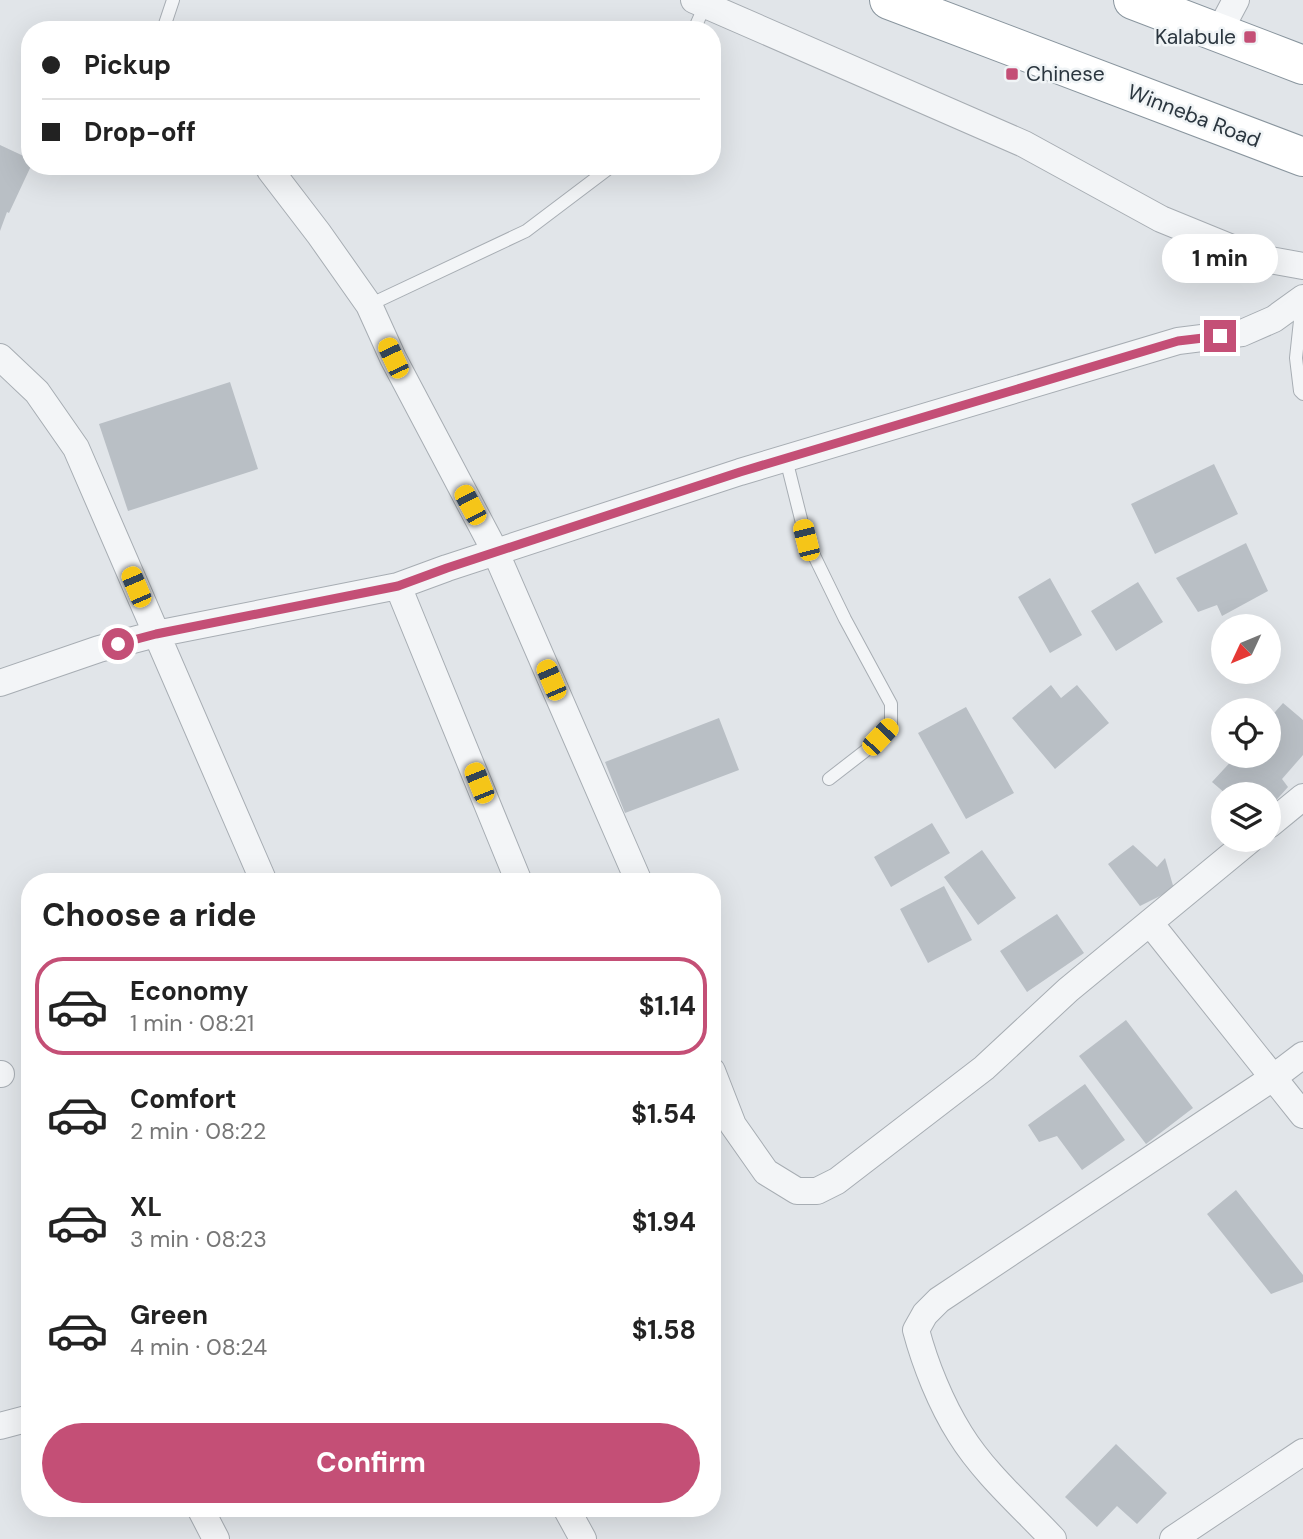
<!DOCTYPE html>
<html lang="en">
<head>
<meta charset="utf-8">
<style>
	:root { --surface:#fff; --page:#f6f6f6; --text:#222; --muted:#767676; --line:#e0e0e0; --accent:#c44f76 }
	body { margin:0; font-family:"DM Sans",sans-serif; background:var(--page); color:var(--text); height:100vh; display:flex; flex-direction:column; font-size:26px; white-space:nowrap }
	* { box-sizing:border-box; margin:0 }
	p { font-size:23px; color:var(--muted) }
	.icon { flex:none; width:38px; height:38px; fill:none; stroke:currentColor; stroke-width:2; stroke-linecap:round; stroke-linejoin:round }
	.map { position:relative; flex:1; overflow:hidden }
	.sheet { position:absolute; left:21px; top:873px; width:700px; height:644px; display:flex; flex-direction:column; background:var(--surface); border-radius:28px; box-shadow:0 7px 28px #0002 }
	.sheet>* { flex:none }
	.hud { position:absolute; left:21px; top:21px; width:700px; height:154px; border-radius:28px; box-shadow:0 7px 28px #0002; display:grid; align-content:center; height:154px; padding:0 21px; background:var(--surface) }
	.needle { width:46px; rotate:226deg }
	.fabs { position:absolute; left:1211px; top:614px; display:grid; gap:14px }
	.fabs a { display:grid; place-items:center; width:70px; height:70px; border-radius:50%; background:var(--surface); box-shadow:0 7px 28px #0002; font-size:35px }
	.end { position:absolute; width:32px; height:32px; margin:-16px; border:9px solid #c44f76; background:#fff; box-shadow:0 0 0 4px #fff }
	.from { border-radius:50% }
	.bubble { position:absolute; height:49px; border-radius:24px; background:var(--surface); box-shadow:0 7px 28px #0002; font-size:23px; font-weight:700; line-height:49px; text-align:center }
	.car { position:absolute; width:21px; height:42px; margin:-21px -10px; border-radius:9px; box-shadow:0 0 5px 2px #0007; background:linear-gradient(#f5c518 24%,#345 0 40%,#f5c518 0 76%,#345 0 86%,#f5c518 0) }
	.hud b { display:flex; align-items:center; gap:24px; height:66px; font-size:26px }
	.hud b+b { border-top:2px solid var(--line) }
	.hud i { width:18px; height:18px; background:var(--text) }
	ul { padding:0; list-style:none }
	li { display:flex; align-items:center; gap:21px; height:98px; margin:0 14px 10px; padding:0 7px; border:4px solid transparent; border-radius:28px }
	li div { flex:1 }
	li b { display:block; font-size:26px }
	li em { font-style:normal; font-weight:700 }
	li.current { border-color:var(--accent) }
	li>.icon { width:63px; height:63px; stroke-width:1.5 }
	h2 { padding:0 21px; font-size:32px; line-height:84px }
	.primary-button { display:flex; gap:14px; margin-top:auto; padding:14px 21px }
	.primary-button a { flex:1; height:80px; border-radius:42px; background:var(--accent); color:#fff; font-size:28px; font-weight:700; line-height:80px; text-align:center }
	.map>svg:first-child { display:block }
	.building { fill:#b9bfc5 }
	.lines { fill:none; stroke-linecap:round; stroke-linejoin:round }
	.service-casing { stroke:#a7adb3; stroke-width:14 }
	.minor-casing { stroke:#a7adb3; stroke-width:28 }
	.trunk-casing { stroke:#89959e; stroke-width:40 }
	.service { stroke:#f3f5f7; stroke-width:12 }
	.minor { stroke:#f3f5f7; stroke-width:26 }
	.trunk { stroke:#fff; stroke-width:38 }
	.route { stroke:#c44f76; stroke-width:9 }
	.poi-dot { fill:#c44f76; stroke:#f0f4f6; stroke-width:2.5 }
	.labels { text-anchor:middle; stroke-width:5; stroke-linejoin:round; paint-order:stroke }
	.poi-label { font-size:21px; fill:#2b363f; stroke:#f0f4f6; text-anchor:end }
	.street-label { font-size:21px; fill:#2b363f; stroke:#f0f4f6 }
</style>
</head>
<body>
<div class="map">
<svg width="1303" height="1539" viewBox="0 0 1303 1539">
	<rect width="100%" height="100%" fill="#e1e5e9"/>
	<path class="building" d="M0,145L30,159L31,166L9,213L7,212L0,231Z
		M230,382L258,469L128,511L99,424Z
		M1214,464L1238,514L1155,554L1131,504Z
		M1246,543L1268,591L1222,616L1217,605L1198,612L1176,578Z
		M1050,578L1082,635L1050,653L1018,597Z
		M1138,582L1163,622L1116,651L1091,611Z
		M1051,685L1061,698L1077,685L1109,723L1055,769L1012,718Z
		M1283,703L1303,720V755L1282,779L1288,787L1269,808V794H1226L1212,782L1236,756H1269V719Z
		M966,707L1014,793L966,819L918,733Z
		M719,718L739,770L625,813L605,762Z
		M932,823L950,853L891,887L874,857Z
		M1133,845L1157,867L1165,858L1174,889L1140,906L1108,864Z
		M982,850L1016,898L978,925L944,877Z
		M944,886L972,940L928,963L900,909Z
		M1057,914L1084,953L1027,992L1000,951Z
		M1126,1020L1193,1108L1146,1144L1079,1056Z
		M1085,1084L1125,1140L1082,1170L1057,1136L1039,1142L1028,1125Z
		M1236,1190L1303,1275V1282L1271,1294L1207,1214Z
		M1116,1444L1167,1493L1137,1524L1117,1506L1097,1527L1065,1497Z"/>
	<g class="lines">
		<defs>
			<path id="service" d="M163,30L173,0
				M694,30L705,5
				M1302,302L1296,358L1300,391L1303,394
				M369,305L526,231L612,166
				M786,459L806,539L845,619L891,704V725L869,748L829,779"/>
			<path id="minor" d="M694,0L1024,144L1161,219L1254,257L1303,266
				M1219,32L1236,0
				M270,170L319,234L369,305L393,358L496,553L639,882
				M0,357L37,392L76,448L264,882
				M398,586L519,882
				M0,683L99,649L156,634L398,586L447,568L740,472L1178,341L1242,333L1274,319L1303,298
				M1269,825L1303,797
				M1150,923L1303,1115
				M712,1071L733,1125L766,1172L797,1191H817L837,1181L984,1068L1068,990L1250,840
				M0,1074H1
				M0,1426L30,1418
				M200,1508L216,1539
				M566,1508L583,1539
				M1053,1539C1022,1506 984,1473 960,1434C941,1404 925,1364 916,1330L925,1314L939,1300L1274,1077L1303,1055
				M1173,1539L1303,1452"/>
			<path id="trunk" d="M889,0L1303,157
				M1133,0L1303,65"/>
		</defs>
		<use href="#service" class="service-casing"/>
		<use href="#minor" class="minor-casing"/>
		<use href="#trunk" class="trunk-casing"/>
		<use href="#service" class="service"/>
		<use href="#minor" class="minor"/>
		<use href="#trunk" class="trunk"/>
	</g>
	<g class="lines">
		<path class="route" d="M118,644L156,634L398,586L447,568L740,472L1178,341L1220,336"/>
	</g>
	<g class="poi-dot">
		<rect x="1243" y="30" width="14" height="14" rx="3.5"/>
		<rect x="1005" y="67" width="14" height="14" rx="3.5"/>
	</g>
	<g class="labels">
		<g class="poi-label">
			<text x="1236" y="44">Kalabule</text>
			<text x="1026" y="81" text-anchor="start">Chinese</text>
		</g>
		<g class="street-label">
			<text transform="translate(1194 116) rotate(21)" y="7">Winneba Road</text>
		</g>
	</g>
</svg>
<div class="fabs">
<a><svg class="needle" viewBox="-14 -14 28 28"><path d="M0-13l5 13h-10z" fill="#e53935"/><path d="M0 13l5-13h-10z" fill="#767676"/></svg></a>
<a><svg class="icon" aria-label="locate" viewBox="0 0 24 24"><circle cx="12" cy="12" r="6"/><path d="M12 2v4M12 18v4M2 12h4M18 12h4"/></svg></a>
<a><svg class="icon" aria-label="layers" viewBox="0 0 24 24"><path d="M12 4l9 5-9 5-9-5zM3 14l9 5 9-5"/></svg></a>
</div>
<i class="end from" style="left:118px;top:644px"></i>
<i class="end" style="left:1220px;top:336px"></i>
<div class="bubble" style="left:1162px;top:234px;width:116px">1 min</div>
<i class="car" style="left:393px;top:358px;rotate:335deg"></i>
<i class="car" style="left:470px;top:505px;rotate:332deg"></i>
<i class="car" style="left:806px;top:540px;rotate:346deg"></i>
<i class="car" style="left:136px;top:587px;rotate:337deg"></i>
<i class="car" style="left:551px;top:680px;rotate:337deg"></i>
<i class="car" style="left:880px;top:737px;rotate:43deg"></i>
<i class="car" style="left:479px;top:783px;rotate:338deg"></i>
<div class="hud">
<b><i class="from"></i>Pickup</b>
<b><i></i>Drop-off</b>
</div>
<section class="sheet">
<h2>Choose a ride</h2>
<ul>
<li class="current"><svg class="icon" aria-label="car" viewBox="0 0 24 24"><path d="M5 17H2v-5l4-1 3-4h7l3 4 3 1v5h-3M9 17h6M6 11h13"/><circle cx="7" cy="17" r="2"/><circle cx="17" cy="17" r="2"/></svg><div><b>Economy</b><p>1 min · 08:21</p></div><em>$1.14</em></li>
<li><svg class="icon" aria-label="car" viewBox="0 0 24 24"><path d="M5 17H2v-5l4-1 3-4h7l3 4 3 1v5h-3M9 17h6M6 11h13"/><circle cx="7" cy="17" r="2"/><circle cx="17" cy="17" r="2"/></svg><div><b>Comfort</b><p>2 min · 08:22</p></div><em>$1.54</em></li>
<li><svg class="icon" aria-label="car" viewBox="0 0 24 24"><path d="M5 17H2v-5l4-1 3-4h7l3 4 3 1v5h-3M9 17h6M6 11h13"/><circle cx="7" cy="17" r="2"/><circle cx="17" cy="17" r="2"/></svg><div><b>XL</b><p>3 min · 08:23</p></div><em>$1.94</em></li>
<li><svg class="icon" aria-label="car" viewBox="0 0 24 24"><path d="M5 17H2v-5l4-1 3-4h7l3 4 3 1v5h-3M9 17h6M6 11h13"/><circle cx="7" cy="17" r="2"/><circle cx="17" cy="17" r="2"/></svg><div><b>Green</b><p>4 min · 08:24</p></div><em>$1.58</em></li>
</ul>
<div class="primary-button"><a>Confirm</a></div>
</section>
</div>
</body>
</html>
